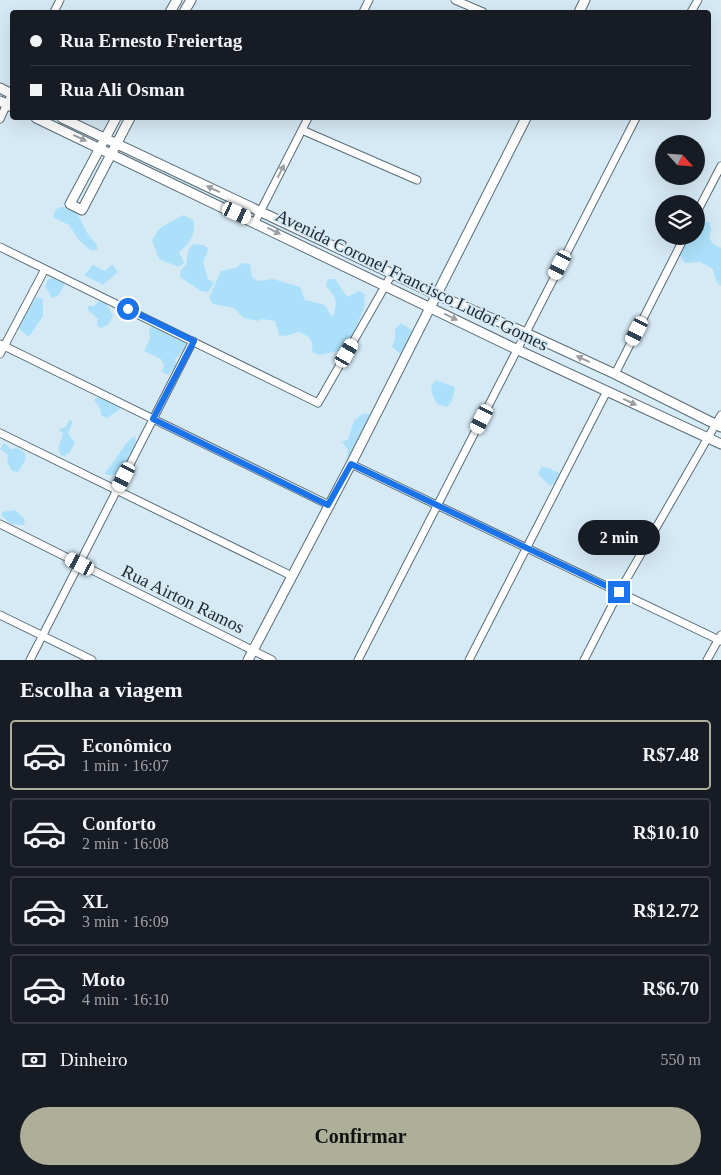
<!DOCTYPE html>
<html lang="pt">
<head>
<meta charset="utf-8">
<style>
	:root { --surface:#171b24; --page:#242831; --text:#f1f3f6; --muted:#9ea1a6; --line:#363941; --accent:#aeaf99 }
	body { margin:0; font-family:"Times New Roman",serif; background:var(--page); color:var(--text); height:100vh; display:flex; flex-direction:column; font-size:19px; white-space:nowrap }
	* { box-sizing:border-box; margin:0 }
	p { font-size:16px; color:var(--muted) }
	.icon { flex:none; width:28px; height:28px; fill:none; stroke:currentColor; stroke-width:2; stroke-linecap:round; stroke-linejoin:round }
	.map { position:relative; height:660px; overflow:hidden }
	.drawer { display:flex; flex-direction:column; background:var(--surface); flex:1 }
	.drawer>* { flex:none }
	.hud { position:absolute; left:10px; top:10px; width:701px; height:110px; border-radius:5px; box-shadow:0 5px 20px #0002; display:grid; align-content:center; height:110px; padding:0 20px; background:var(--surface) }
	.needle { width:32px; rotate:116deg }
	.fabs { position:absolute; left:655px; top:135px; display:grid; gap:10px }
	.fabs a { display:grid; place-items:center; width:50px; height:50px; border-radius:50%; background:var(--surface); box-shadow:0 5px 20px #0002; font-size:25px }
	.end { position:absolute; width:22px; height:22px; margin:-11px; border:6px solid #1a73e8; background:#fff; box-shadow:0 0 0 2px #fff }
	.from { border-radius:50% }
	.bubble { position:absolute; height:35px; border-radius:18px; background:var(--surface); box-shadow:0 5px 20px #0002; font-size:16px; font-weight:800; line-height:35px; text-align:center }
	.car { position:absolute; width:15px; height:30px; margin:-15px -8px; border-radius:6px; box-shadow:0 0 4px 1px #0007; background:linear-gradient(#fff 24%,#345 0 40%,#fff 0 76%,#345 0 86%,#fff 0) }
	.hud b { display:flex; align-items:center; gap:18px; height:48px; font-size:19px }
	.hud b+b { border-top:1px solid var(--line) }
	.hud i { width:12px; height:12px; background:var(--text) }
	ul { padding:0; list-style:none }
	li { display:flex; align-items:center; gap:15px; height:70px; margin:0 10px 8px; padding:0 10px; border:2px solid var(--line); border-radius:5px }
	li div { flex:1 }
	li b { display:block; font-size:19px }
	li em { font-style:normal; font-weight:800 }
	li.active { border-color:var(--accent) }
	li>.icon { width:45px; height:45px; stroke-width:1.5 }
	h2 { padding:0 20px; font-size:22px; line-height:60px }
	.pay { display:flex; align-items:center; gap:12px; height:55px; padding:0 20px; font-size:19px }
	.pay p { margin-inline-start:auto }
	.button { display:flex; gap:10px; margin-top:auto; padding:10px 20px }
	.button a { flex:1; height:58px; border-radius:30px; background:var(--accent); color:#111; font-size:20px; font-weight:800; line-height:58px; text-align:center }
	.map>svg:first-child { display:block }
	.green { fill:#ace0fa }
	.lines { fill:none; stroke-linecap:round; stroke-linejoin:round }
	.minor-casing { stroke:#5a6c76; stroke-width:9 }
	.tertiary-casing { stroke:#5a6c76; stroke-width:11 }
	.minor { stroke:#fff; stroke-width:7 }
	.tertiary { stroke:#fff; stroke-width:9 }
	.oneway { fill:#9c9fa1 }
	.route { stroke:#1a73e8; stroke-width:6 }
	.labels { text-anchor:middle; stroke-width:4; stroke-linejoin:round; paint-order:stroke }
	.street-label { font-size:18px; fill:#222a2e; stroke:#d6eaf5 }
</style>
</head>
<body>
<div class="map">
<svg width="721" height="660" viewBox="0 0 721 660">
	<rect width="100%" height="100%" fill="#d6eaf5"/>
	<path class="green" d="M61,207C80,207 81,225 90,237C94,242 98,243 97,250H90L78,239L69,225L53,217L55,210Z
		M183,215L193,220C197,232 189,246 179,252L184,263L179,267L159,259L152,240L160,228Z
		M702,221L709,222L711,229L709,238L713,244L721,248V286L717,283L713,269L700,262L685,263L679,254L686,236H696V223Z
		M192,244L203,245L209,249L203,262L208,279L214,283L208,292L201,291L180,277L181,270L186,265L188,251Z
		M242,263L250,264L252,277L258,281L273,279L300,287L305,300L325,305L332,317C339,302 336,297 326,286L328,279H335L347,297L359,291L365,294L364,308L350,341L339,351L319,355L312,352C314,340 309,336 299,332L286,336L279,335L275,321L263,319L257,321L244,318L234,308L213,304L209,298L221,271L236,268Z
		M112,264L117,270V273L103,285L84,275L93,265L105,271Z
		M52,278L66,282L59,295L52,298L45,286L48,279Z
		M36,297L43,299V316L29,337L18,328L19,325Z
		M99,301L106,303L113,316L108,325L100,328L97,325L98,319L88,310V306H94Z
		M401,323L413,331L414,337L403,356L392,347L395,340V329Z
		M153,325L163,329L171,336H178L187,342L183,351L175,359L176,366L168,375L162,372L164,365L161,359L144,351L150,339L149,329Z
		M436,380L455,387L452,401L447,407L437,404C433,395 427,388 436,380Z
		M99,396L119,404L121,408L107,418L101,415L100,408L94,400Z
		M362,414H373L350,459L347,457L348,450L342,442L348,439L354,421Z
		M69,420L73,421L68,434L75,442L70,452L64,456L61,455L58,448L63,434L59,429L66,427Z
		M135,436C139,447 127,466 121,475H106L105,472C115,463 125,440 135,436Z
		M4,443L11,449L18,448L24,452L26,459L18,472L12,471L7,462L8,455L0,449Z
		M541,467L548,468L561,474L556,483L550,486L538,474Z
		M15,510L25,519L24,525L11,524L1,515L2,512Z"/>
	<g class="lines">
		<defs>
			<path id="minor" d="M455,0L483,12
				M54,12L60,0
				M363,12L369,0
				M691,12L698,0
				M0,119L12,93
				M302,130L417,180
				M696,214L721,166
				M255,222L308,118
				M0,247L318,403L392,274
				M0,344L329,505
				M0,354L45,269
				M615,374L685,236
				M0,433L292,576
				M351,464L721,641
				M0,524L272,660
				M0,615L92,660
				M30,660L193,341
				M358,660L636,118
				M469,660L607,391
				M584,660L619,592L721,415
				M707,660L721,635"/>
			<path id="tertiary" d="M170,12L177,0
				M184,12L191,0
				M579,12L585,0
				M0,88L12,94
				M0,101L12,107
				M36,118L518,350L721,444
				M62,118L437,295L526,333L615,374L721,427
				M116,118L70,204L82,210L130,118
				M248,660L351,464L526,118"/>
		</defs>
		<use href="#minor" class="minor-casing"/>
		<use href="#tertiary" class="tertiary-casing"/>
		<use href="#minor" class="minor"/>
		<use href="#tertiary" class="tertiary"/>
	</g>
	<defs><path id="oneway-solid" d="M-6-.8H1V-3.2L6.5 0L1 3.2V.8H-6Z" transform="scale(1.25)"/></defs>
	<g class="oneway">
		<use href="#oneway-solid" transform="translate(80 138) rotate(25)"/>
		<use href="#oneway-solid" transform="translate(281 171) rotate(-63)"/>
		<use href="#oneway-solid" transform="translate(213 189) rotate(-155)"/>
		<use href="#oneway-solid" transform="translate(274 231) rotate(26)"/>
		<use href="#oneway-solid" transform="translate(451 317) rotate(26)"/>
		<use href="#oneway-solid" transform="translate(583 359) rotate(-155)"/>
		<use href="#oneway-solid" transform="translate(630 402) rotate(25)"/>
	</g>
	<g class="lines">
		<path class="route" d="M128,309L194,341L153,419L328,505L351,464L619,592"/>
	</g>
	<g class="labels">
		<g class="street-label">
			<text transform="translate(412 280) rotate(26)" y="6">Avenida Coronel Francisco Ludof Gomes</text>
			<text transform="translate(183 599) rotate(26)" y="6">Rua Airton Ramos</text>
		</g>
	</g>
</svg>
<div class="fabs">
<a><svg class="needle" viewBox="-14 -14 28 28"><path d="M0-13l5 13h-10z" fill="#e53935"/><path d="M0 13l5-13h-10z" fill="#9ea1a6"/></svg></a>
<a><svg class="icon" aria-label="layers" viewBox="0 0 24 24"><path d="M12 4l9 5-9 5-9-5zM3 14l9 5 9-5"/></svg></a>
</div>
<i class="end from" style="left:128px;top:309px"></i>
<i class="end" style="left:619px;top:592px"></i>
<div class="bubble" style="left:578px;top:520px;width:82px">2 min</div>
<i class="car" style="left:237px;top:213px;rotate:115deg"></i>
<i class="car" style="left:560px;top:265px;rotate:207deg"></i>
<i class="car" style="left:637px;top:331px;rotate:207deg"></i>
<i class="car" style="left:347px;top:353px;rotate:30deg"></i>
<i class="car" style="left:482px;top:419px;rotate:207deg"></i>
<i class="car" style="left:124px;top:477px;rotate:207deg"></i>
<i class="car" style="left:80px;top:564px;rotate:297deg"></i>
<div class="hud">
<b><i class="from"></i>Rua Ernesto Freiertag</b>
<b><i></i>Rua Ali Osman</b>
</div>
</div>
<section class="drawer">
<h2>Escolha a viagem</h2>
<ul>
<li class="active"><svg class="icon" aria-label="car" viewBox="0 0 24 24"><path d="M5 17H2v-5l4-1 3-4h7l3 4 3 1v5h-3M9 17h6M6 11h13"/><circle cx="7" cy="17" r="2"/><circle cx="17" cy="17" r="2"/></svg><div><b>Econômico</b><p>1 min · 16:07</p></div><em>R$7.48</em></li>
<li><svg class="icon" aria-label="car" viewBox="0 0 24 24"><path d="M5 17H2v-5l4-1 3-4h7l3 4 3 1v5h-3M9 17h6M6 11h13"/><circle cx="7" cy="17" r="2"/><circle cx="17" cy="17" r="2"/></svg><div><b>Conforto</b><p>2 min · 16:08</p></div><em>R$10.10</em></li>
<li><svg class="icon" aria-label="car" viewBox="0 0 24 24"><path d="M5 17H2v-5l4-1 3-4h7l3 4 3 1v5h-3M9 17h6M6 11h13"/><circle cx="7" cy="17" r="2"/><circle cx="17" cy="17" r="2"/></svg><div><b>XL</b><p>3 min · 16:09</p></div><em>R$12.72</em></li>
<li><svg class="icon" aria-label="car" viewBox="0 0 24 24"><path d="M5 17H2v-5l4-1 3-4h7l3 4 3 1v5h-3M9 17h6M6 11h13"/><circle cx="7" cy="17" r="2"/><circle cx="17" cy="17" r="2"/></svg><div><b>Moto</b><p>4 min · 16:10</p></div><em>R$6.70</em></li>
</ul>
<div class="pay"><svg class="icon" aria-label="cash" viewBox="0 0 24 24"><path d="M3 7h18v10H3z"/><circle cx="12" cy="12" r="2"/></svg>Dinheiro<p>550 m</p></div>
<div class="button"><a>Confirmar</a></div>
</section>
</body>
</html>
